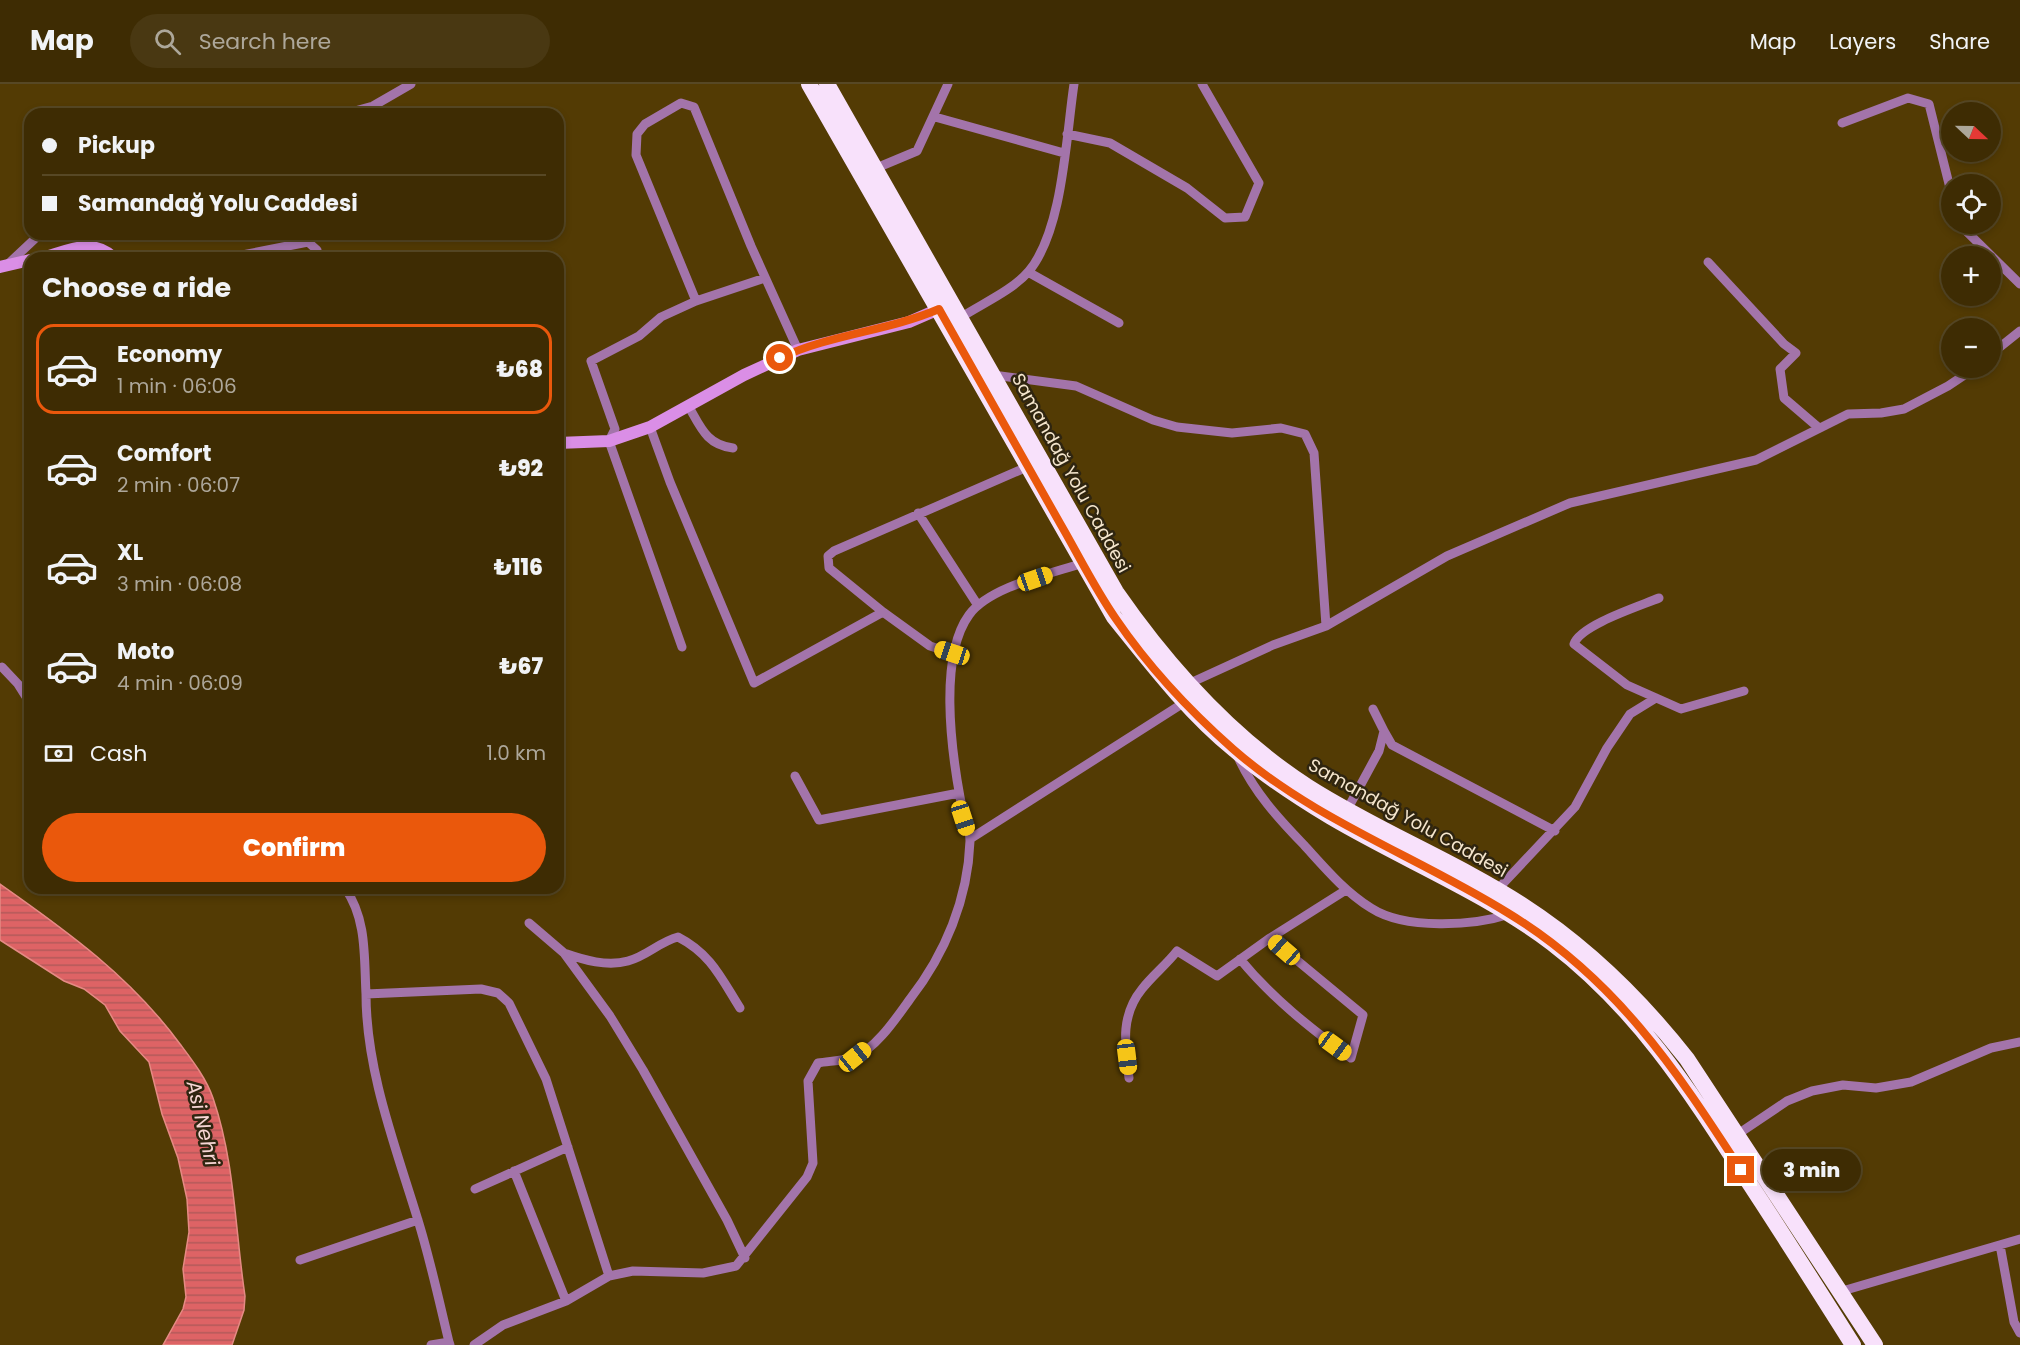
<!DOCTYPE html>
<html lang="en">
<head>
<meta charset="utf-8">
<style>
	:root { --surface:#3e2c03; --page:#493812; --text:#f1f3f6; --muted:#ada79a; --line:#574825; --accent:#ea580c }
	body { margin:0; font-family:Poppins,sans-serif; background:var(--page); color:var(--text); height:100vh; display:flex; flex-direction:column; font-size:22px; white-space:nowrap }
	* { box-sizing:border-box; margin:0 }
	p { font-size:20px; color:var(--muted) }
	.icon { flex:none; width:33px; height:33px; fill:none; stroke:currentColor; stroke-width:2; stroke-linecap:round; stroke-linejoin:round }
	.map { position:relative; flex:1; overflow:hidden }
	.side { position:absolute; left:24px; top:168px; width:540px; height:642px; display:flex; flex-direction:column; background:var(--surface); border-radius:18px; box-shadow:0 3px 9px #0003,0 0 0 2px var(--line) }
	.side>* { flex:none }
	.banner { position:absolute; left:24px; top:24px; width:540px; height:132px; border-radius:18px; box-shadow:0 3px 9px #0003,0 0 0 2px var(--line); display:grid; align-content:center; height:132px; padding:0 18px; background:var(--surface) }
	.needle { width:39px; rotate:112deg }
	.controls { position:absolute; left:1941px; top:18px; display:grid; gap:12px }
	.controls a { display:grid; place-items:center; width:60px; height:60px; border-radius:50%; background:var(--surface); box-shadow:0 3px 9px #0003,0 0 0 2px var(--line); font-size:30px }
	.end { position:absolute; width:27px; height:27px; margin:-14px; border:8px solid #ea580c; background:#fff; box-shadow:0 0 0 3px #fff }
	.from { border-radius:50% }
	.bubble { position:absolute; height:42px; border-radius:21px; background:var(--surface); box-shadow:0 3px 9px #0003,0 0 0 2px var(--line); font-size:20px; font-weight:800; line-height:42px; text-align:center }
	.car { position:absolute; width:18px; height:36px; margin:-18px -9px; border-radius:8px; box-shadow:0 0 4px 2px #0007; background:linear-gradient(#f5c518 24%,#345 0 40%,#f5c518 0 76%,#345 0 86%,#f5c518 0) }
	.banner b { display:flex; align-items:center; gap:21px; height:57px; font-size:22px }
	.banner b+b { border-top:2px solid var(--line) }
	.banner i { width:15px; height:15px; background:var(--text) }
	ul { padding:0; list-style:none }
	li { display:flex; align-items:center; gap:18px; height:90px; margin:0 12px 9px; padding:0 6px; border:3px solid transparent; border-radius:18px }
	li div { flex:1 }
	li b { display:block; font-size:22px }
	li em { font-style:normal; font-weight:800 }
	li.current { border-color:var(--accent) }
	li>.icon { width:54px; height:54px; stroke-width:1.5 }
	h2 { padding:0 18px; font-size:27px; line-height:72px }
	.pay { display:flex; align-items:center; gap:15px; height:66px; padding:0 18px; font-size:22px }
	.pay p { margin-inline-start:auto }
	.action { display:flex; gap:12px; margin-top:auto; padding:12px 18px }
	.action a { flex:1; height:69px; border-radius:36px; background:var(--accent); color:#fff; font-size:24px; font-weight:800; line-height:69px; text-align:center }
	header { display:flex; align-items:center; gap:36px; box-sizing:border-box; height:84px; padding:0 30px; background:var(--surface); border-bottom:2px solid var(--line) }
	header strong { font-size:28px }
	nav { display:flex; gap:33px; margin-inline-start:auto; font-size:21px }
	.search { width:420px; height:54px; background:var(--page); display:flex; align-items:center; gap:15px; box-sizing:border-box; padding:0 21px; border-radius:33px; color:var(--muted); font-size:22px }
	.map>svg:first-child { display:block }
	.water { fill:url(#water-rules); stroke:#e58a84; stroke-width:1.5 }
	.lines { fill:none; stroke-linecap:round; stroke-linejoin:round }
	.street { stroke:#a374aa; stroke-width:9 }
	.secondary { stroke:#da8ee6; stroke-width:12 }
	.highway { stroke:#f8e1fb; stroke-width:16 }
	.route { stroke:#ea580c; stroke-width:8 }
	.labels { text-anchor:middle; stroke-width:5; stroke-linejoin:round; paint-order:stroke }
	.street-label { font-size:18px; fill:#f5e6cd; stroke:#2f2510 }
	.water-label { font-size:20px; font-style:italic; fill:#f7d6d4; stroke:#2f2510 }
</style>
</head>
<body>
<header>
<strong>Map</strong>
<div class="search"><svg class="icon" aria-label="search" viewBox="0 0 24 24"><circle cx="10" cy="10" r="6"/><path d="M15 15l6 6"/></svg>Search here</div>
<nav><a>Map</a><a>Layers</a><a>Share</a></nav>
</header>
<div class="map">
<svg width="2020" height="1261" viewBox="0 0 2020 1261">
	<defs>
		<pattern id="water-rules" width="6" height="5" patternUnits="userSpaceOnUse" patternTransform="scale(1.5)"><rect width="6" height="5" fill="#de6365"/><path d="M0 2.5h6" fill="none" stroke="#b25a59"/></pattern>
	</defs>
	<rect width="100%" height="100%" fill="#533b04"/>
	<path class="water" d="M0,800C67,847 131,893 180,960C192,976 206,994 213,1014C235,1078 235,1146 245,1212L244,1226L232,1261H163L183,1225L186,1213L183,1185L189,1148L187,1115L178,1074L162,1030L149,978L120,947L105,921L84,905L64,897L0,856Z"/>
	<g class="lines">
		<path class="street" d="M344,30L373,22L411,0
			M935,33L1064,69
			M1842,39L1908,14L1929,20L1952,112
			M1067,50L1110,59L1187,104L1225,134L1245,133L1259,99L1202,0
			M874,85L917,67L948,0
			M1959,140L2020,200
			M232,173L308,158L317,166L315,174
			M1708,178L1784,260L1796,269L1780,285L1784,314L1819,344
			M7,181L40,150
			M1028,188L1119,239
			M696,217L636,71L637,50L645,40L681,19L694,23L751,162L798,266
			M960,234C981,220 1012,207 1029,187C1063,146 1066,53 1074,0
			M1990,271L2020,247
			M993,291L1076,302L1153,336L1177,343L1232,349L1281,344L1305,350L1314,369L1326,542
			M689,323C701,344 707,361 733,364
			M650,343L670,398L754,599L883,528L930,562L952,569
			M918,429L977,520
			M1659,514C1640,522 1580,541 1574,560L1627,601L1681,625L1744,607
			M883,528L829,484L828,472L834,467L1027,383
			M682,563L609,357L615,345L591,277L639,252L661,233L696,217L765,194
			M2,583L18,600L30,619
			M1188,600L1273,561L1326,542L1447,472L1570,419L1756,376L1848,330L1881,329L1904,325L1948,302L1975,284
			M1384,647L1392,661L1555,747
			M1238,673C1254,708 1278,734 1304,761C1325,784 1344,807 1371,824C1405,846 1473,842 1510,830
			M795,692L819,736L959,709
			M1347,726L1379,667L1384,647L1373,625
			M970,755L1185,618
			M345,804C367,835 364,873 366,910L481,905L498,909L509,919L546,995L609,1192L566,1217L503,1241L474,1261
			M1497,806L1575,723L1607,664L1630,630L1656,614
			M529,839L564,869L610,932L643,986L727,1136L745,1174
			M564,869C584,876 607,883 628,877C647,872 659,858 678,853C711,870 721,894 740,924
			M1240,875C1272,914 1310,944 1351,974L1363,931L1270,854
			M366,910C366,986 395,1061 417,1133C430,1174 439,1217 449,1258
			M1129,994C1125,961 1120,932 1142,905C1153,891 1166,881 1177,867L1217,892L1270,854L1346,806
			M1738,1050L1787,1017L1812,1007L1843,1001L1876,1004L1911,998L1991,964L2020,958
			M514,1087L566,1217
			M475,1105L568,1063
			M2000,1161L2014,1238L2020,1249
			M300,1176L418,1136
			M609,1192L633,1187L703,1189L736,1182L807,1093L813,1079L808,997L818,979C829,977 843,977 854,973C875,966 897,933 910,915C945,870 968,815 970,757C970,743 962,726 960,713C951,664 939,572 969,531C989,503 1050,490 1083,479
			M1839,1208L2020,1155
			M431,1261L449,1258L450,1261"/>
		<path class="secondary" d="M42,174C67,167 93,153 114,174
			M0,183L30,176
			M558,359L609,357L650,343L744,291L798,266L909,238L939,225"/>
		<path class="highway" d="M809,0L1114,533C1151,579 1189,629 1235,666C1264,691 1298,713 1331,733C1404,776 1484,808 1552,859C1636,923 1688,1004 1744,1091C1781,1147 1817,1204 1853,1261
			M827,0L1116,508C1168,583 1231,653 1308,703C1377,747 1454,777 1522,821C1587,863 1640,915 1687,975L1875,1261"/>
	</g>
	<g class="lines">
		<path class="route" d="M780,274C831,250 888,247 939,225C979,297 1020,369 1061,441C1079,472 1095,505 1116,535C1148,582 1190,627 1233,665C1314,736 1418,773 1508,829C1615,894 1675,984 1741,1086"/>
	</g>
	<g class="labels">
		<g class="street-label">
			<text transform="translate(1071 389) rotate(61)" y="6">Samandağ Yolu Caddesi</text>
			<text transform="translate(1408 734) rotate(29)" y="6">Samandağ Yolu Caddesi</text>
		</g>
		<g class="water-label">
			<text transform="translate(203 1039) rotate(77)" y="7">Asi Nehri</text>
		</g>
	</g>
</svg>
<div class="controls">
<a><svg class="needle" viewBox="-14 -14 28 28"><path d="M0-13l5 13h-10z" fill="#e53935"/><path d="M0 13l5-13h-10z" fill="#ada79a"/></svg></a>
<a><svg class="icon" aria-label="locate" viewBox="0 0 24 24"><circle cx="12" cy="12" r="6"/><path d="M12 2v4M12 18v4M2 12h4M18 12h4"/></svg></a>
<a>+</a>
<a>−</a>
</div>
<i class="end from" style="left:780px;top:274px"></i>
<i class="end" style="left:1741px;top:1086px"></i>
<div class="bubble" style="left:1762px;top:1065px;width:99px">3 min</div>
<i class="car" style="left:1035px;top:495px;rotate:71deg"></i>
<i class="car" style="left:952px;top:569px;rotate:288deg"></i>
<i class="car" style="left:963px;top:734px;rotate:162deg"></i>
<i class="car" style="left:1284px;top:866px;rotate:311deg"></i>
<i class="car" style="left:1335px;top:962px;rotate:126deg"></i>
<i class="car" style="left:855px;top:973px;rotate:51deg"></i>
<i class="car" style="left:1127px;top:973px;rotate:173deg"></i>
<div class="banner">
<b><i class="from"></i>Pickup</b>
<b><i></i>Samandağ Yolu Caddesi</b>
</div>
<section class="side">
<h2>Choose a ride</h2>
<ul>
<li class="current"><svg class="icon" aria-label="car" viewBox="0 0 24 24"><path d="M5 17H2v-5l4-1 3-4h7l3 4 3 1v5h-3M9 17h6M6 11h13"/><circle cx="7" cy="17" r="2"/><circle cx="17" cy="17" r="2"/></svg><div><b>Economy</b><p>1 min · 06:06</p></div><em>₺68</em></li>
<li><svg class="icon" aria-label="car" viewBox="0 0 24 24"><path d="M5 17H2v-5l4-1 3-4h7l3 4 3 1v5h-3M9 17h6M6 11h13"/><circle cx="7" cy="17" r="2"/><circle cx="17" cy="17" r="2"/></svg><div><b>Comfort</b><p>2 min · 06:07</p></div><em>₺92</em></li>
<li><svg class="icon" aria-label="car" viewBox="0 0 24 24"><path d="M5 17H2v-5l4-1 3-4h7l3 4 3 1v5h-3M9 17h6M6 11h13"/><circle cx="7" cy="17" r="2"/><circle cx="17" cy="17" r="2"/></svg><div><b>XL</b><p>3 min · 06:08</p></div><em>₺116</em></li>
<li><svg class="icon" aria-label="car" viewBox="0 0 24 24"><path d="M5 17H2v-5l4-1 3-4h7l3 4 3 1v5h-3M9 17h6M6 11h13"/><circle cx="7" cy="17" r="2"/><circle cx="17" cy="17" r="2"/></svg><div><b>Moto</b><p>4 min · 06:09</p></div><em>₺67</em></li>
</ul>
<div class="pay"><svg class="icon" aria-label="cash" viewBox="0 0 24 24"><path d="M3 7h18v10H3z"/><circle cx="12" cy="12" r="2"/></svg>Cash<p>1.0 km</p></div>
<div class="action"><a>Confirm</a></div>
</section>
</div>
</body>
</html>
